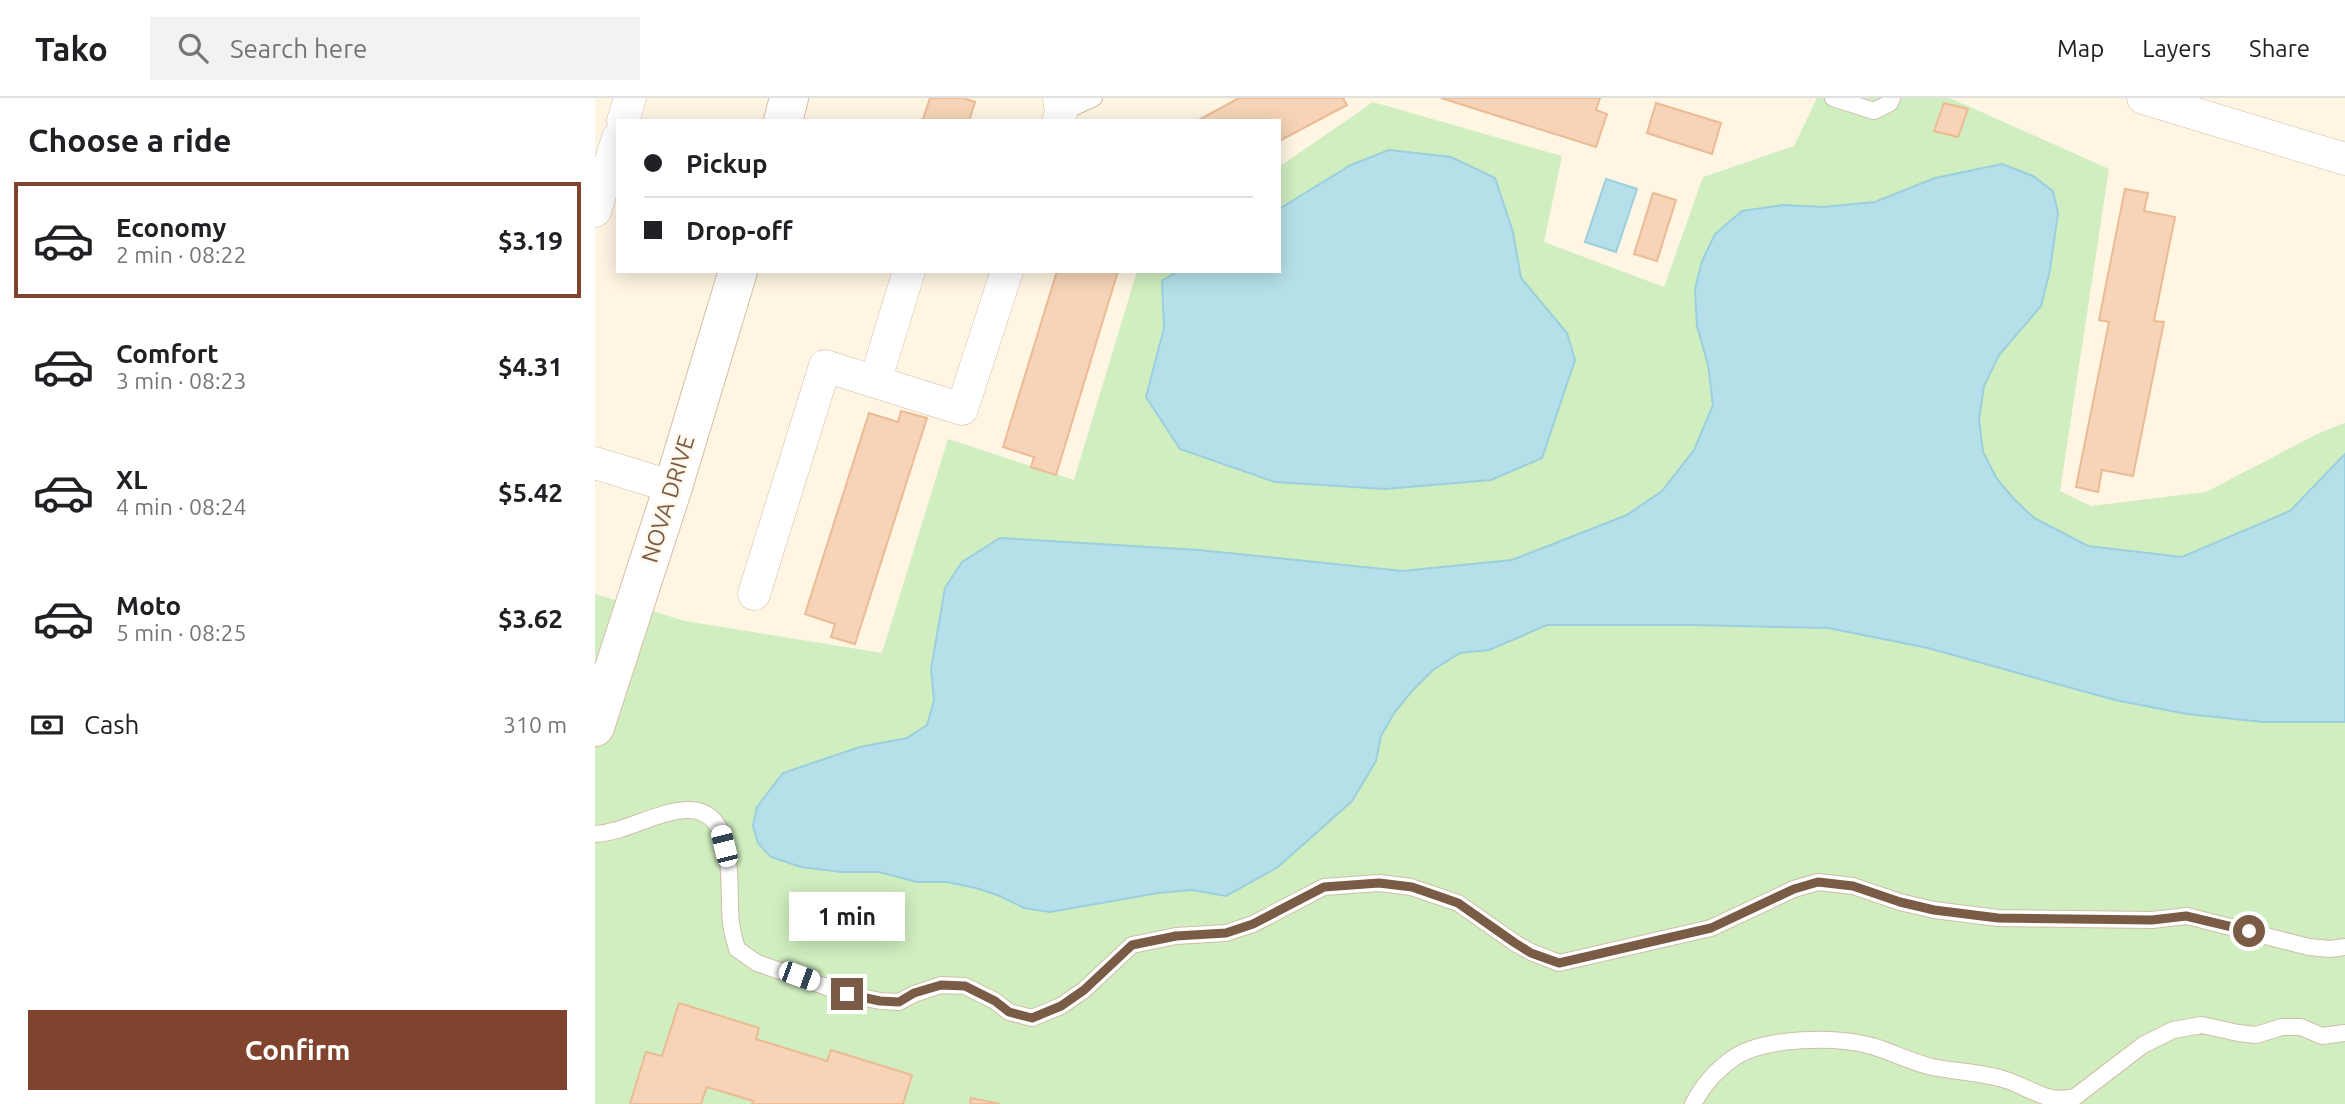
<!DOCTYPE html>
<html lang="en">
<head>
<meta charset="utf-8">
<style>
	:root { --surface:#fff; --page:#f2f2f2; --text:#202124; --muted:#757577; --line:#e0e0e0; --accent:#80442e }
	body { margin:0; font-family:Ubuntu,sans-serif; background:var(--page); color:var(--text); height:100vh; display:flex; flex-direction:column; font-size:26px; white-space:nowrap }
	* { box-sizing:border-box; margin:0 }
	p { font-size:23px; color:var(--muted) }
	.icon { flex:none; width:38px; height:38px; fill:none; stroke:currentColor; stroke-width:2; stroke-linecap:round; stroke-linejoin:round }
	.map { position:relative; flex:1; overflow:hidden }
	.panel { display:flex; flex-direction:column; background:var(--surface); width:595px }
	.panel>* { flex:none }
	.top-card { position:absolute; left:21px; top:21px; width:665px; height:154px; border-radius:0px; box-shadow:0 4px 18px #0003; display:grid; align-content:center; height:154px; padding:0 28px; background:var(--surface) }
	.end { position:absolute; width:32px; height:32px; margin:-16px; border:9px solid #7a5b46; background:#fff; box-shadow:0 0 0 4px #fff }
	.from { border-radius:50% }
	.bubble { position:absolute; height:49px; border-radius:0px; background:var(--surface); box-shadow:0 4px 18px #0003; font-size:23px; font-weight:700; line-height:49px; text-align:center }
	.car { position:absolute; width:21px; height:42px; margin:-21px -10px; border-radius:9px; box-shadow:0 0 5px 2px #0007; background:linear-gradient(#fff 24%,#345 0 40%,#fff 0 76%,#345 0 86%,#fff 0) }
	.top-card b { display:flex; align-items:center; gap:24px; height:66px; font-size:26px }
	.top-card b+b { border-top:2px solid var(--line) }
	.top-card i { width:18px; height:18px; background:var(--text) }
	ul { padding:0; list-style:none }
	li { display:flex; align-items:center; gap:21px; height:116px; margin:0 14px 10px; padding:0 14px; border:4px solid transparent; border-radius:0px }
	li div { flex:1 }
	li b { display:block; font-size:26px }
	li em { font-style:normal; font-weight:700 }
	li.current { border-color:var(--accent) }
	li>.icon { width:63px; height:63px; stroke-width:1.5 }
	h2 { padding:0 28px; font-size:32px; line-height:84px }
	.pay { display:flex; align-items:center; gap:18px; height:77px; padding:0 28px; font-size:26px }
	.pay p { margin-inline-start:auto }
	.cta { display:flex; gap:14px; margin-top:auto; padding:14px 28px }
	.cta a { flex:1; height:80px; border-radius:0px; background:var(--accent); color:#fff; font-size:28px; font-weight:700; line-height:80px; text-align:center }
	header { display:flex; align-items:center; gap:42px; box-sizing:border-box; height:98px; padding:0 35px; background:var(--surface); border-bottom:2px solid var(--line) }
	header strong { font-size:33px }
	nav { display:flex; gap:38px; margin-inline-start:auto; font-size:24px }
	.search { width:490px; height:63px; background:var(--page); display:flex; align-items:center; gap:18px; box-sizing:border-box; padding:0 24px; border-radius:0px; color:var(--muted); font-size:26px }
	main { display:flex; flex:1; min-height:0 }
	.map>svg:first-child { display:block }
	.green { fill:#d0eec0 }
	.water { fill:#b5e0ea; stroke:#9acfdd; stroke-width:2 }
	.building { fill:#f7d4b7; stroke:#ebbb96; stroke-width:2 }
	.lines { fill:none; stroke-linecap:round; stroke-linejoin:round }
	.lane-casing { stroke:#d1bda8; stroke-width:18 }
	.street-casing { stroke:#d1bda8; stroke-width:33 }
	.secondary-casing { stroke:#d7bfa7; stroke-width:40 }
	.lane { stroke:#fff; stroke-width:16 }
	.street { stroke:#fff; stroke-width:32 }
	.secondary { stroke:#fff; stroke-width:38 }
	.route { stroke:#7a5b46; stroke-width:9 }
	.labels { text-anchor:middle; stroke-width:5; stroke-linejoin:round; paint-order:stroke }
	.street-label { font-size:23px; fill:#7a5b46; stroke:#fff8eb }
</style>
</head>
<body>
<header>
<strong>Tako</strong>
<div class="search"><svg class="icon" aria-label="search" viewBox="0 0 24 24"><circle cx="10" cy="10" r="6"/><path d="M15 15l6 6"/></svg>Search here</div>
<nav><a>Map</a><a>Layers</a><a>Share</a></nav>
</header>
<main>
<section class="panel">
<h2>Choose a ride</h2>
<ul>
<li class="current"><svg class="icon" aria-label="car" viewBox="0 0 24 24"><path d="M5 17H2v-5l4-1 3-4h7l3 4 3 1v5h-3M9 17h6M6 11h13"/><circle cx="7" cy="17" r="2"/><circle cx="17" cy="17" r="2"/></svg><div><b>Economy</b><p>2 min · 08:22</p></div><em>$3.19</em></li>
<li><svg class="icon" aria-label="car" viewBox="0 0 24 24"><path d="M5 17H2v-5l4-1 3-4h7l3 4 3 1v5h-3M9 17h6M6 11h13"/><circle cx="7" cy="17" r="2"/><circle cx="17" cy="17" r="2"/></svg><div><b>Comfort</b><p>3 min · 08:23</p></div><em>$4.31</em></li>
<li><svg class="icon" aria-label="car" viewBox="0 0 24 24"><path d="M5 17H2v-5l4-1 3-4h7l3 4 3 1v5h-3M9 17h6M6 11h13"/><circle cx="7" cy="17" r="2"/><circle cx="17" cy="17" r="2"/></svg><div><b>XL</b><p>4 min · 08:24</p></div><em>$5.42</em></li>
<li><svg class="icon" aria-label="car" viewBox="0 0 24 24"><path d="M5 17H2v-5l4-1 3-4h7l3 4 3 1v5h-3M9 17h6M6 11h13"/><circle cx="7" cy="17" r="2"/><circle cx="17" cy="17" r="2"/></svg><div><b>Moto</b><p>5 min · 08:25</p></div><em>$3.62</em></li>
</ul>
<div class="pay"><svg class="icon" aria-label="cash" viewBox="0 0 24 24"><path d="M3 7h18v10H3z"/><circle cx="12" cy="12" r="2"/></svg>Cash<p>310 m</p></div>
<div class="cta"><a>Confirm</a></div>
</section>
<div class="map">
<svg width="1750" height="1006" viewBox="0 0 1750 1006">
	<rect width="100%" height="100%" fill="#fff5e3"/>
	<path class="green" d="M1222,0H1355L1514,71L1465,393L1496,408L1611,394L1722,336L1750,325V1006H0V496L90,523L287,555L353,341L479,382L542,173H684V69L778,4L967,58L949,144L1069,189L1108,79L1199,48Z"/>
	<path class="water" d="M794,52L856,59L900,80L918,134L926,180L972,235L980,262L947,360L896,382L790,391L680,384L585,351L551,299L569,230L567,183L583,173H684V111L756,67Z
		M1407,66L1438,78L1458,93L1463,115L1455,172L1446,208L1404,257L1389,288L1384,322L1388,354L1402,381L1419,401L1439,420L1493,448L1587,459L1695,413L1750,356V624H1668L1592,616L1520,602L1333,550L1233,530L1099,527H952L894,552L865,555L838,572L817,593L799,615L786,638L781,663L757,703L683,769L631,798L597,792L563,795L455,814L429,810L405,798L381,790L352,784H322L284,774H247L206,769L176,759L163,745L158,728L162,709L188,675L265,649L312,640L332,627L339,602L336,571L350,490L367,464L405,440L604,452L807,473L917,462L1032,417L1067,393L1099,352L1118,307L1113,267L1102,228L1100,191L1107,163L1120,136L1147,113L1189,107L1228,109L1280,104L1340,80Z
		M1011,81L1042,91L1021,154L990,144Z"/>
	<path class="building" d="M335,0H368L380,4L374,23H332L328,21Z
		M644,0H748L752,7L684,43V23H602Z
		M846,0H1005L1001,12L1012,16L1001,49Z
		M1061,5L1126,25L1117,56L1052,35Z
		M1349,5L1373,11L1363,39L1339,33Z
		M1530,91L1553,95L1549,113L1580,119L1559,223L1569,224L1538,378L1507,372L1503,394L1481,389L1514,224L1504,222Z
		M1058,95L1081,102L1062,163L1039,156Z
		M462,173H523L461,377L436,369L439,359L408,349Z
		M306,313L332,320L260,546L236,539L240,526L210,516L274,315L303,324Z
		M84,905L164,930L161,941L232,963L236,952L317,977L308,1006H157L158,1003L112,989L106,1006H35L51,954L67,958Z
		M376,1000L405,1006H375Z"/>
	<g class="lines">
		<defs>
			<path id="lane" d="M1238,0L1279,13L1295,5L1297,0
				M466,15L499,0
				M0,736C32,734 61,713 93,712C144,711 132,793 136,825C137,834 140,843 142,851L162,865L252,896L285,903L304,904L319,896L346,887L370,888L400,903L414,914L437,920L466,908L489,892L537,847L581,838L631,835L658,826L729,789L784,785L816,789L863,805L920,845L936,854L964,865L1116,830L1199,791L1223,784L1258,788L1305,804L1339,812L1403,820L1557,822L1592,818L1714,849L1735,851L1750,849
				M1098,1006C1108,987 1122,971 1140,959C1172,939 1241,938 1277,948C1297,954 1316,964 1337,969C1362,974 1387,974 1411,982C1436,990 1451,1006 1480,999L1548,947L1578,932L1607,927L1643,935L1661,937L1687,929H1706L1727,938L1750,935"/>
			<path id="street" d="M1548,0L1750,61
				M28,23L35,0
				M463,23L466,15L464,0
				M0,113L23,40
				M280,284L314,173
				M0,365L78,389
				M159,496L230,268L367,311L412,173"/>
			<path id="secondary" d="M188,23L194,0
				M0,629L78,389L143,173"/>
		</defs>
		<use href="#lane" class="lane-casing"/>
		<use href="#street" class="street-casing"/>
		<use href="#secondary" class="secondary-casing"/>
		<use href="#lane" class="lane"/>
		<use href="#street" class="street"/>
		<use href="#secondary" class="secondary"/>
	</g>
	<g class="lines">
		<path class="route" d="M252,896L285,903L304,904L319,895L346,887L370,888L400,903L414,914L437,920L466,908L489,892L537,847L581,838L631,835L658,826L729,789L784,785L817,789L863,805L920,845L936,855L964,865L1116,830L1199,791L1223,784L1258,788L1305,804L1339,812L1403,820L1557,822L1591,818L1654,833"/>
	</g>
	<g class="labels">
		<g class="street-label">
			<text transform="translate(73 401) rotate(-73)" y="8">NOVA DRIVE</text>
		</g>
	</g>
</svg>
<i class="end from" style="left:1654px;top:833px"></i>
<i class="end" style="left:252px;top:896px"></i>
<div class="bubble" style="left:194px;top:794px;width:116px">1 min</div>
<i class="car" style="left:129px;top:748px;rotate:346deg"></i>
<i class="car" style="left:204px;top:878px;rotate:110deg"></i>
<div class="top-card">
<b><i class="from"></i>Pickup</b>
<b><i></i>Drop-off</b>
</div>
</div>
</main>
</body>
</html>
